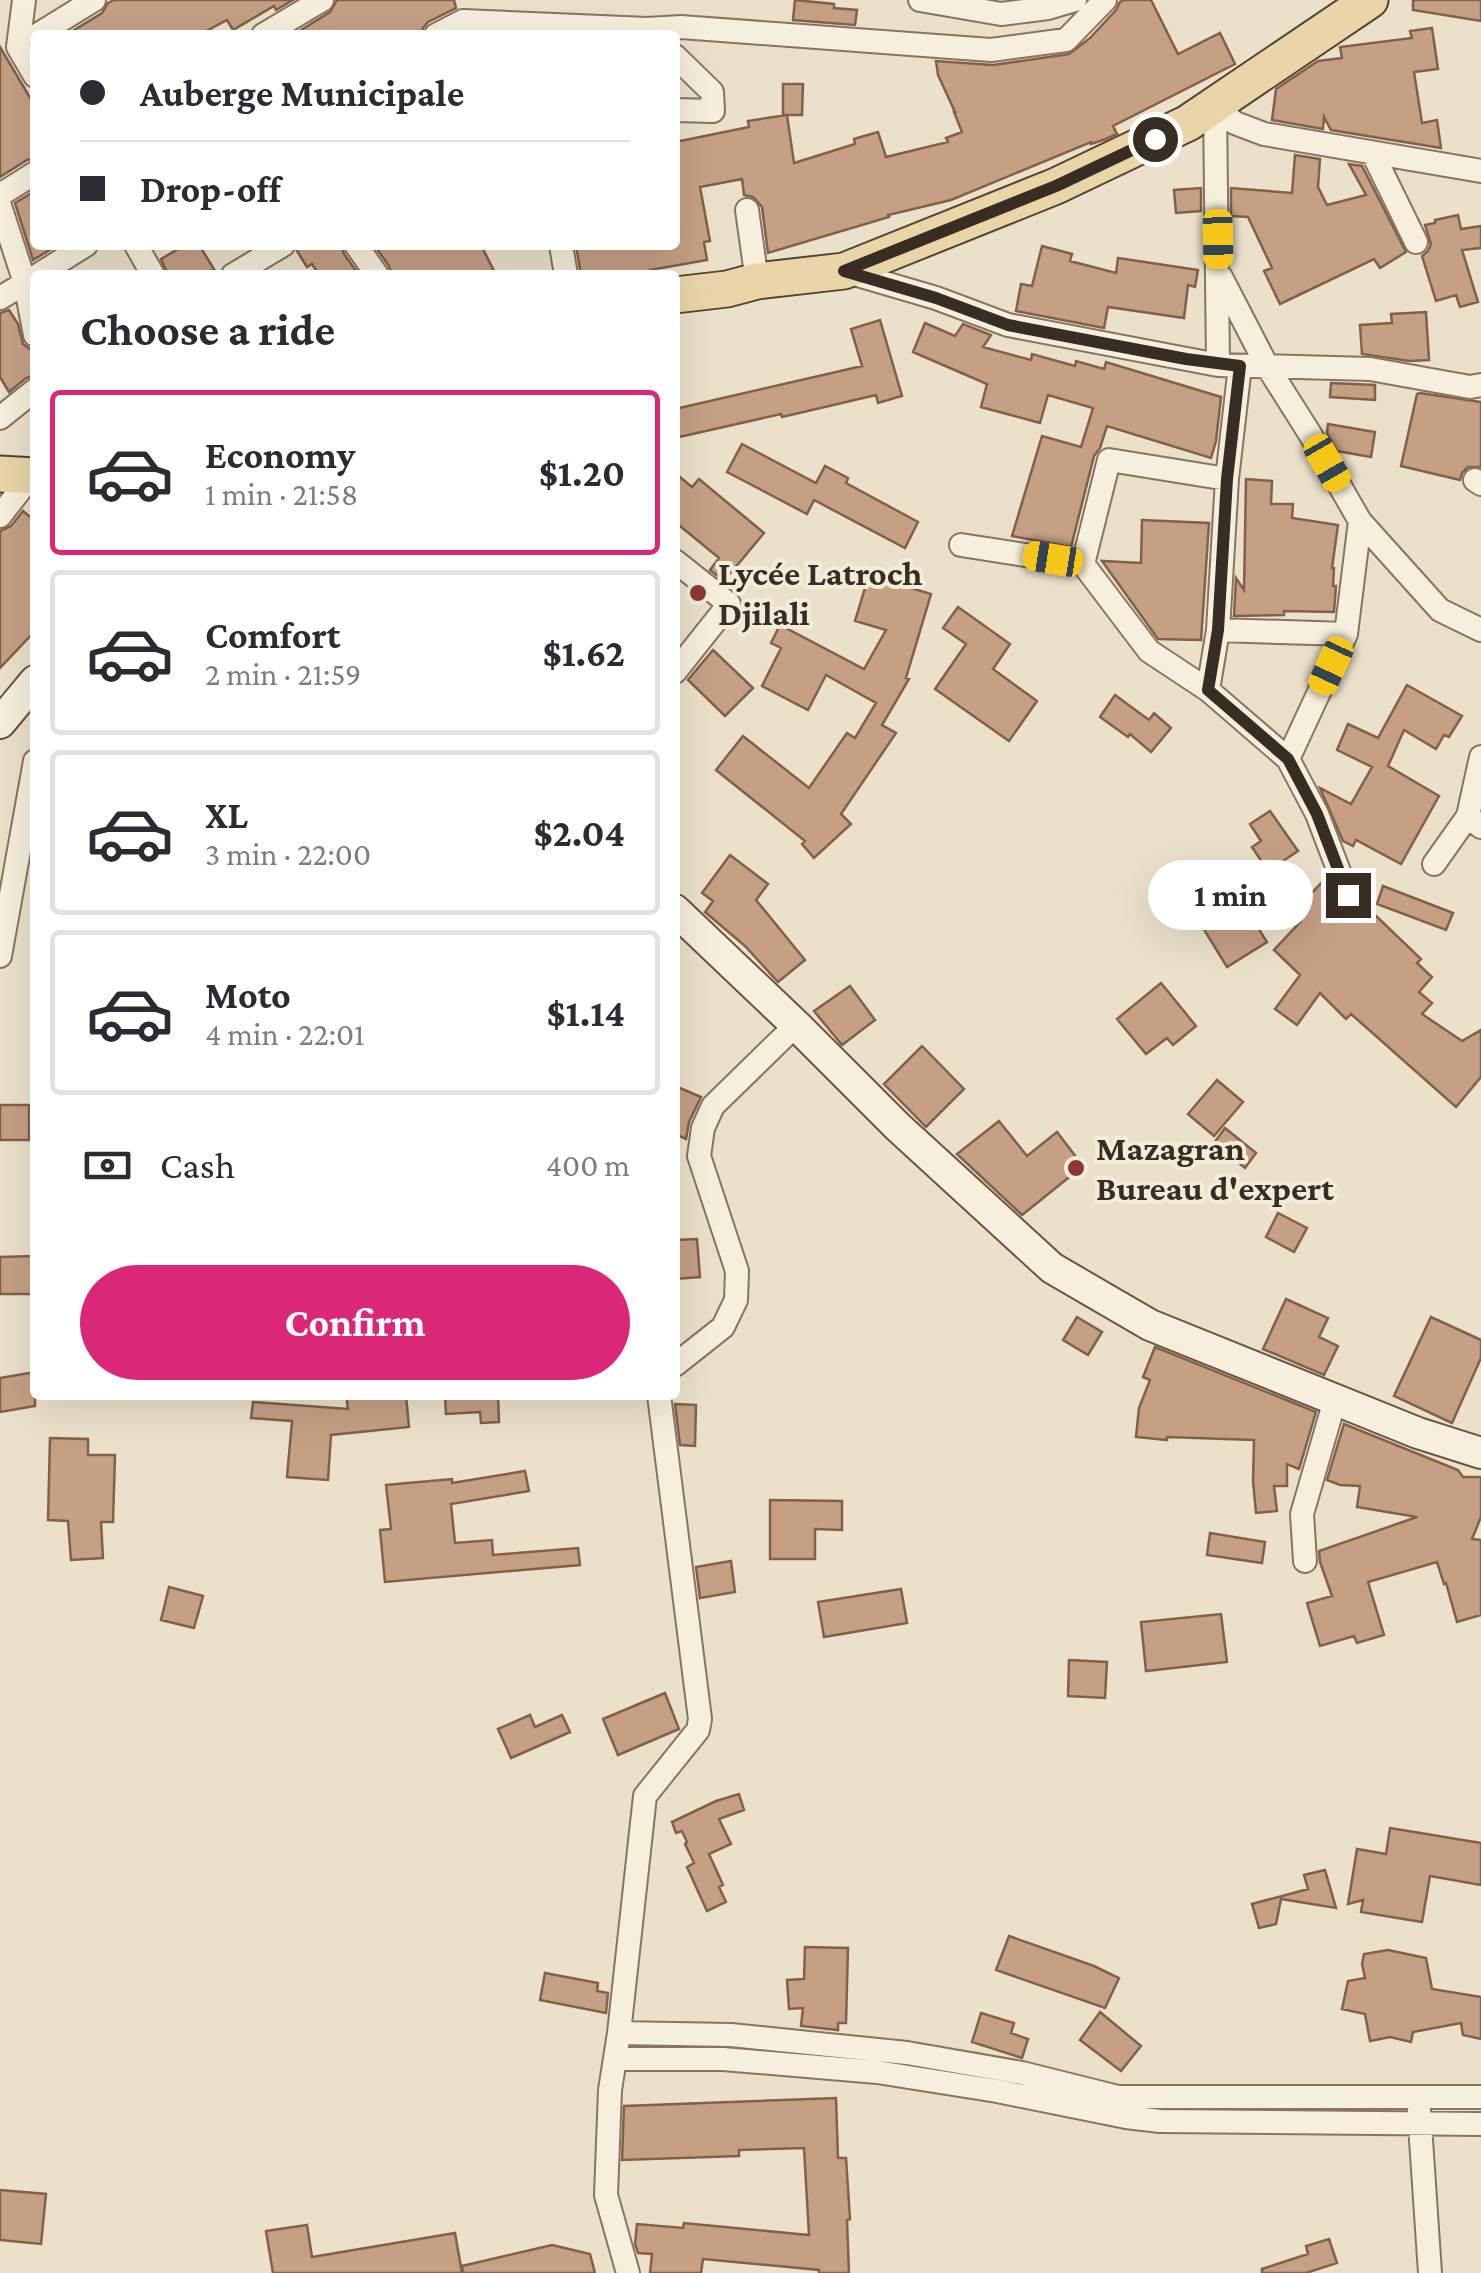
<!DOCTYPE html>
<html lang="en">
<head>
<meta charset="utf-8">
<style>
	:root { --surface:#fff; --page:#f2f2f3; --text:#2b2b33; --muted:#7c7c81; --line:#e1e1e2; --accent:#db2777 }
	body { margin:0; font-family:"Crimson Pro",serif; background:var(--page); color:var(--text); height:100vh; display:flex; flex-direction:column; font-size:38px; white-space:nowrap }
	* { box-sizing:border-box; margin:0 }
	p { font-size:32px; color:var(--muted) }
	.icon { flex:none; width:55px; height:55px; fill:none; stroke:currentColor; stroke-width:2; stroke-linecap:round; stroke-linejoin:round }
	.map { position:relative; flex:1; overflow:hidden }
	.panel { position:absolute; left:30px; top:270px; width:650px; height:1130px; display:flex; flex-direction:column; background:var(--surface); border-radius:10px; box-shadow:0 10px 40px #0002 }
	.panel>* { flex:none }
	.banner { position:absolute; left:30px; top:30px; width:650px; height:220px; border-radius:10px; box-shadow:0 10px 40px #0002; display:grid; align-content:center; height:220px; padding:0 50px; background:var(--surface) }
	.end { position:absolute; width:45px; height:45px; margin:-22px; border:12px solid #382d22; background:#fff; box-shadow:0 0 0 5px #fff }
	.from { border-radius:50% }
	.bubble { position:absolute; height:70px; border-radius:35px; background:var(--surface); box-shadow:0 10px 40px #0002; font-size:32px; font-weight:700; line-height:70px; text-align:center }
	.car { position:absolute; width:30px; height:60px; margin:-30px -15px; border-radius:12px; box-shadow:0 0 8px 2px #0007; background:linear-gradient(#f5c518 24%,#345 0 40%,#f5c518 0 76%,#345 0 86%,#f5c518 0) }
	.banner b { display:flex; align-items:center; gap:35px; height:95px; font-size:38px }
	.banner b+b { border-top:2px solid var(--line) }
	.banner i { width:25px; height:25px; background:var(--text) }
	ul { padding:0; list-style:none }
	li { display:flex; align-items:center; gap:30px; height:165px; margin:0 20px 15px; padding:0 30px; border:5px solid var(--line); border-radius:10px }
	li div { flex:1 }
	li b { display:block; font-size:38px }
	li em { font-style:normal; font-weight:700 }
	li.on { border-color:var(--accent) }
	li>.icon { width:90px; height:90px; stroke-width:1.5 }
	h2 { padding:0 50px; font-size:45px; line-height:120px }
	.pay { display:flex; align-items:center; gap:25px; height:110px; padding:0 50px; font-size:38px }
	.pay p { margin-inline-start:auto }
	.primary-button { display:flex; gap:20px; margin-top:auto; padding:20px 50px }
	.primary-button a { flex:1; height:115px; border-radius:60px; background:var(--accent); color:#fff; font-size:40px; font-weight:700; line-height:115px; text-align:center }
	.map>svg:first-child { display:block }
	.building { fill:#c5a085; stroke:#826049; stroke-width:2.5 }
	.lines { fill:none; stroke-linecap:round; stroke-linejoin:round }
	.minor-casing { stroke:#867561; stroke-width:26 }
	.secondary-casing { stroke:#685643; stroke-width:34 }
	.primary-casing { stroke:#544334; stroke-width:39 }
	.minor { stroke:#f6efdd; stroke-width:22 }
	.secondary { stroke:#f6efdd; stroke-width:30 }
	.primary { stroke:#e9d5a7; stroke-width:35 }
	.route { stroke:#382d22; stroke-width:12 }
	.poi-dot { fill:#8f3737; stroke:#f3ecda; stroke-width:4 }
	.labels { text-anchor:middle; stroke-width:8; stroke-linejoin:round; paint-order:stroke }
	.poi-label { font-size:35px; font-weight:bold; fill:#382d22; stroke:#f3ecda; text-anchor:start }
</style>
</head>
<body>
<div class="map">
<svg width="1481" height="2273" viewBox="0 0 1481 2273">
	<rect width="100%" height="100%" fill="#ebe1cb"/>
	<path class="building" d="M114,0H293L276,10L274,6L233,30L227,20L199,35H66L102,13L108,3Z
		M337,0H454L456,8L428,22L423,28L421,35H293L330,12Z
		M795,0L834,4V8L857,10L855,25L793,20Z
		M1124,0H1151L1178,54L1220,33L1235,64L1113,126L1117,134L1106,139L1091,144V142L951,200L888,215L889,217L768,253L762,207L753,197L744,195L742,179L700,187L710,241L704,242L707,260L650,270L651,275H581L576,245H675V142L749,127L748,121L787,115L794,163L855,144L854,139L878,132L886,157L948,142L946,138L962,132L954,112H955L938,75L936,61L993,65L1069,54L1090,38L1116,10L1120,2Z
		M1413,0H1481V21L1413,10Z
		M1432,28L1438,69L1414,72L1422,123L1437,120L1441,148L1331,130L1324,117L1323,129L1272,120L1276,89L1318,61L1342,58L1340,47L1412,38L1410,31Z
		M0,47L35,106V158L27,160L0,177Z
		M783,84H803L802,115H783Z
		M1295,155L1320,159L1318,187L1327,205L1366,195L1349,164L1362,166L1406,252L1380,268L1374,259L1280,304L1264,271L1272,268L1248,217L1231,216V188L1292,193Z
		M1201,188V211L1176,213L1174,190Z
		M35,191V245H58L33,260L15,203Z
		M1458,215L1461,229L1481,226V248L1462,250L1478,302L1460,307L1456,295L1436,301L1422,256L1428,251L1431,244L1425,225L1435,223V220Z
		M185,245H199L214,269L204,275H168L161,259Z
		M301,245H341L344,254L359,275H319L312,264L307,267L297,251L302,247Z
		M374,245H481L496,275H392L389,266Z
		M1042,246L1072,254L1070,261L1116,273L1118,258L1198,270L1195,287L1188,285L1184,318L1108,307L1104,328L1016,311L1021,284L1032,286Z
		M9,310L18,324L23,344L35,353V375L26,378L9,392L0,377V313Z
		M1426,312L1429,360L1409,361L1362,354L1360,325L1392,323L1391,314Z
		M880,320L902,396L878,403L876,395L782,417L781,414L675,438V409L862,366L851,329Z
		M925,323L955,336L963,324L991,335L983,347L1031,360L1032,354L1075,366L1076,361L1104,369L1106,362L1221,397L1216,441L1211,458L1107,426L1100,448L1094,456L1071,547L1012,536L1042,436L1081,447L1093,408L1048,395L1040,423L981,407L987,384L913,352Z
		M1331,383L1375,385V400L1330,397Z
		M1420,393L1481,402V467H1468L1462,473L1460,480L1401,466L1417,394Z
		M1328,424L1375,432L1371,457L1337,451L1327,433Z
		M742,444L816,483L825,466L848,478L846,483L918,522L905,548L814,500L807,514L727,472Z
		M675,473L692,487L699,479L764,533L724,581L710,570L719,558L675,522Z
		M1246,479L1272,481L1271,504H1293L1292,518L1338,525L1332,568H1334L1333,586H1336L1334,612L1284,611V615L1234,616L1236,578L1244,590Z
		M23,511L35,521V631L0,668V531L11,526Z
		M1142,520L1209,523L1201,640L1158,639L1102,561L1141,563Z
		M869,575L931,594L906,678L909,679L882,725L896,733L841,814L851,824L814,858L802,844L805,841L716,770L743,736L809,788L847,733L855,738L876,703L826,675L808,710L762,686L781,648L771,643L780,625L864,669L886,630L855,621Z
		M958,607L1010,644L993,669L1037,701L1009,741L935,689L966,644L943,628Z
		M713,650L753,688L725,716L688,680Z
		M1407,685L1462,716L1449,737L1444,735L1436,749L1404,730L1388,766L1439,796L1401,864L1356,840L1353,846L1343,841L1320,788L1351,804L1372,767L1337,750L1348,724L1378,738Z
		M1115,695L1149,720L1154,713L1171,728L1151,752L1130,734L1128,737L1100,717Z
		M1270,811L1298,851L1268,871L1252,847L1261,841L1250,824Z
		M730,855L768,884L756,900L805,960L778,982L745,946L705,912L713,901L702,893Z
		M1325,879L1338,906L1347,910L1356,908L1370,921L1373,913L1421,959L1417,963L1432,977L1419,992L1432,1003L1422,1014L1462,1041L1481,1030V1077L1456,1107L1351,1014L1346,1019L1320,993L1297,1025L1275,1009L1300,975L1274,950L1301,921L1293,913Z
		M1383,886L1453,913L1446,930L1377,904Z
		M1243,904L1267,942L1227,967L1203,928Z
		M1161,983L1196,1026L1173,1045L1167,1038L1146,1054L1117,1019Z
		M850,986L875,1020L842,1045L814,1011Z
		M922,1046L964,1089L926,1127L884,1084Z
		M1217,1080L1243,1102L1214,1136L1188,1114Z
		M675,1086L701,1097L689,1122L686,1139L675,1134Z
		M0,1105H29V1140H0Z
		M999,1121L1027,1156L1057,1132L1083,1166L1022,1215L957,1154Z
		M1225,1128L1256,1153L1245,1168L1214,1143Z
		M1278,1213L1307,1228L1294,1252L1266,1237Z
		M697,1239L700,1277L675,1279V1240Z
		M35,1256V1294H0V1257Z
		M1286,1299L1328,1318L1319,1337L1338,1346L1324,1375L1263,1349Z
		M1077,1317L1102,1332L1088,1355L1063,1340Z
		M1431,1317L1481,1340V1358L1452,1423L1394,1396Z
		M1155,1347L1316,1412L1299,1469L1287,1464V1486H1274L1277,1511L1256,1513L1253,1481L1254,1440L1167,1437V1440L1136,1437L1139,1408L1150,1380L1143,1377Z
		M35,1372V1406L0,1412V1378Z
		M346,1395H406L409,1427L331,1435L328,1480L287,1477L292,1421L251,1418L253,1402L348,1409Z
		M445,1395H498L499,1422L481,1423L480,1412L446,1414Z
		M675,1404L696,1405L695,1446L680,1445Z
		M1344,1424L1458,1470L1463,1477H1481V1517L1472,1539L1481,1540V1615L1457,1622L1446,1583L1444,1584L1437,1562L1368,1582L1384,1635L1357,1643L1354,1636L1320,1646L1307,1603L1332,1596L1320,1562L1319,1551L1417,1517L1357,1507L1360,1486L1340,1485L1327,1480Z
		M50,1438L88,1439V1455H115L113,1522H101L103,1558L71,1560L68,1521L48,1520Z
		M525,1471L529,1491L451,1504L455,1543L492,1540L493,1555L578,1548L580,1565L385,1582L380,1530L391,1529L386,1485L452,1479V1483Z
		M770,1500L842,1501V1530L815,1529V1559H770Z
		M1210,1533L1265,1542L1262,1563L1207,1555Z
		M731,1561L735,1592L700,1598L696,1567Z
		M169,1587L203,1596L194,1628L161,1620Z
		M901,1589L907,1623L824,1637L818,1602Z
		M1221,1614L1227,1662L1146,1671L1141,1622Z
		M1069,1660L1107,1662L1105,1698L1068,1696Z
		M665,1693L679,1729L618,1755L603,1719Z
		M530,1715L535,1727L562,1715L570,1732L511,1758L498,1729Z
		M739,1794L744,1810L719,1819L731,1844L709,1854L723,1885L719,1887L726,1902L707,1911L687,1867L694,1863L685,1844L687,1842L682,1831L676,1833L672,1822L716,1801Z
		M1390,1828L1481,1843V1885L1430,1876L1422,1922L1361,1912L1363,1900L1348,1904L1357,1849L1386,1854Z
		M1325,1870L1336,1908L1281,1899L1276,1924L1259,1928L1252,1904L1308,1889L1304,1875Z
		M1009,1936L1094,1966L1119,1978L1105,2008L996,1970Z
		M805,1947L848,1948L846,2023H838V2030L801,2026L803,2008L789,2009L787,1980L804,1979Z
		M1388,1950L1426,1958L1432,1989L1481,1997V2039L1463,2035L1461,2023L1413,2032L1411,2042L1390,2037L1370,2041L1365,2014L1342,2009L1348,1981L1365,1978L1362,1964L1364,1954Z
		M545,1973L598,1983L597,1991L608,1993L606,2013L540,2000Z
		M1100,2012L1141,2046L1121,2071L1080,2040Z
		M981,2013L1014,2023L1011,2033L1028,2039L1022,2058L972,2042Z
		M836,2098L838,2158H846L850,2219L847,2220L849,2273H819V2270L703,2259L701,2273H650L652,2254L638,2253L635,2244L637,2224L683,2228L684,2223L809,2235L804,2148L739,2150V2156L622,2160L624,2106Z
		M0,2190L46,2194L41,2244L0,2240Z
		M307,2225L312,2257L455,2233L462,2273H273L266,2231Z
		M1329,2239L1337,2263L1306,2273H1262V2269L1308,2254L1306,2246Z
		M552,2245L590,2254L595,2273H463L462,2266Z"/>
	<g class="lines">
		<defs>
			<path id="minor" d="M24,0L18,47L35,76
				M920,0L1001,14L1048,8L1075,0
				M37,35L94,0
				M263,35L322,0
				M436,35L463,21L647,29L681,27L991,50L1066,40L1105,0
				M675,56L712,92L713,111L675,110
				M1215,106L1218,365L1370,369L1470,387L1481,385
				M1215,106L1235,123L1264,134L1481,171
				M1373,154L1416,242
				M0,195L35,173
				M0,206L25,283L35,335
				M747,210L757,281
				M136,245L153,275
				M356,245L377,275
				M561,245L566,275
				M844,271L936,298L1008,325L1218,365
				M38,275L86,245
				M233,275L283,245
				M1221,277L1267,366L1310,434L1360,521L1440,610L1481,630
				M0,298L35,277
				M1240,366L1227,479L1218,630L1208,690L1288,759L1317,814L1348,895
				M0,418L35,390
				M1475,480L1481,484
				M0,516L31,476
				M961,545L1083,564
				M675,561L729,604L675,672
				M1218,630L1346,634L1360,521
				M1208,690L1149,651L1083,564L1109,460L1227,479
				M1481,757L1468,816L1481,827
				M1288,759L1346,634
				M1434,864L1468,816
				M0,956L35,761
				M675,1365L723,1327L736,1300L737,1271L699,1156L703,1128L713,1106L796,1025
				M1305,1561L1302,1514L1335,1400
				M619,2033L731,2035L907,2053L1022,2073L1118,2097H1481
				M615,2059H723L877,2072L997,2091L1126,2117L1160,2121L1481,2124
				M1419,2110L1430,2273
				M628,2273L606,2195L610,2090L619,2033L645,1796L698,1730L700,1719L659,1395"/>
			<path id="secondary" d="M0,723L35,681
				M675,910L796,1025L898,1127L1052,1268L1150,1325L1418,1433L1481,1453"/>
			<path id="primary" d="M675,295L727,289L757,281L844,271L1056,186L1188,123L1370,0
				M0,474L35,476"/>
		</defs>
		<use href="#minor" class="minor-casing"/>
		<use href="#secondary" class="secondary-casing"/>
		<use href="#primary" class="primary-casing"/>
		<use href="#minor" class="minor"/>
		<use href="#secondary" class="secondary"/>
		<use href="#primary" class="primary"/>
	</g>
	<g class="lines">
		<path class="route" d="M1155,139L1056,186L844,271L936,298L1008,325L1186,359L1240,366L1227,479L1218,630L1208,690L1288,759L1317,814L1348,895"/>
	</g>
	<g class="poi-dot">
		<circle cx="698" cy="593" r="10"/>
		<circle cx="1076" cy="1168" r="10"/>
	</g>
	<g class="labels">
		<g class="poi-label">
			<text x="718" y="585">Lycée Latroch<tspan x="718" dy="40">Djilali</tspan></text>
			<text x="1096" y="1160">Mazagran<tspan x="1096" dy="40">Bureau d'expert</tspan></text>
		</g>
	</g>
</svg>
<i class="end from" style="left:1155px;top:139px"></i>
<i class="end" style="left:1348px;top:895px"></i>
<div class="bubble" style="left:1148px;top:860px;width:165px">1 min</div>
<i class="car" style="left:1218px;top:239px;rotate:179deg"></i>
<i class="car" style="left:1327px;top:463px;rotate:150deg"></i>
<i class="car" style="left:1053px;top:559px;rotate:279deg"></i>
<i class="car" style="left:1331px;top:666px;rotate:205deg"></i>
<div class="banner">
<b><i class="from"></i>Auberge Municipale</b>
<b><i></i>Drop-off</b>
</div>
<section class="panel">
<h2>Choose a ride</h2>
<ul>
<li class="on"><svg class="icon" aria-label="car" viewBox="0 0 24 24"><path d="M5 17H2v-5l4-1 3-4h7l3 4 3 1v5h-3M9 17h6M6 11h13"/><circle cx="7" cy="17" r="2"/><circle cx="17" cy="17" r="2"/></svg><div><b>Economy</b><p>1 min · 21:58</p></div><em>$1.20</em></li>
<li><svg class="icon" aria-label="car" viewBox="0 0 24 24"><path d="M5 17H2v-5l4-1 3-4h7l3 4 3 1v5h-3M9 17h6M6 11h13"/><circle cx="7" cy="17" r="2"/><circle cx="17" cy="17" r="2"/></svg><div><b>Comfort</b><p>2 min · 21:59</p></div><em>$1.62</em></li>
<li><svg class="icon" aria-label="car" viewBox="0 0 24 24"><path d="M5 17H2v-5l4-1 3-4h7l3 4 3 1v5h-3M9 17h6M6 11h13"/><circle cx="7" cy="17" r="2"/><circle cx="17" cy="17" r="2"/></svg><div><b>XL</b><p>3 min · 22:00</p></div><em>$2.04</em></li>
<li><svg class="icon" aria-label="car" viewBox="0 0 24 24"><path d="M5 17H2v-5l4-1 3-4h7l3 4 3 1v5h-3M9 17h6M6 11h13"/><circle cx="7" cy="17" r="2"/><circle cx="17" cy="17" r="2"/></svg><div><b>Moto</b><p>4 min · 22:01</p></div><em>$1.14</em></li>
</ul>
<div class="pay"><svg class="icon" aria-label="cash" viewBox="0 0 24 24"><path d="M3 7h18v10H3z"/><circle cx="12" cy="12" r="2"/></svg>Cash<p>400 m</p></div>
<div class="primary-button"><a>Confirm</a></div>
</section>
</div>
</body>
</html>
